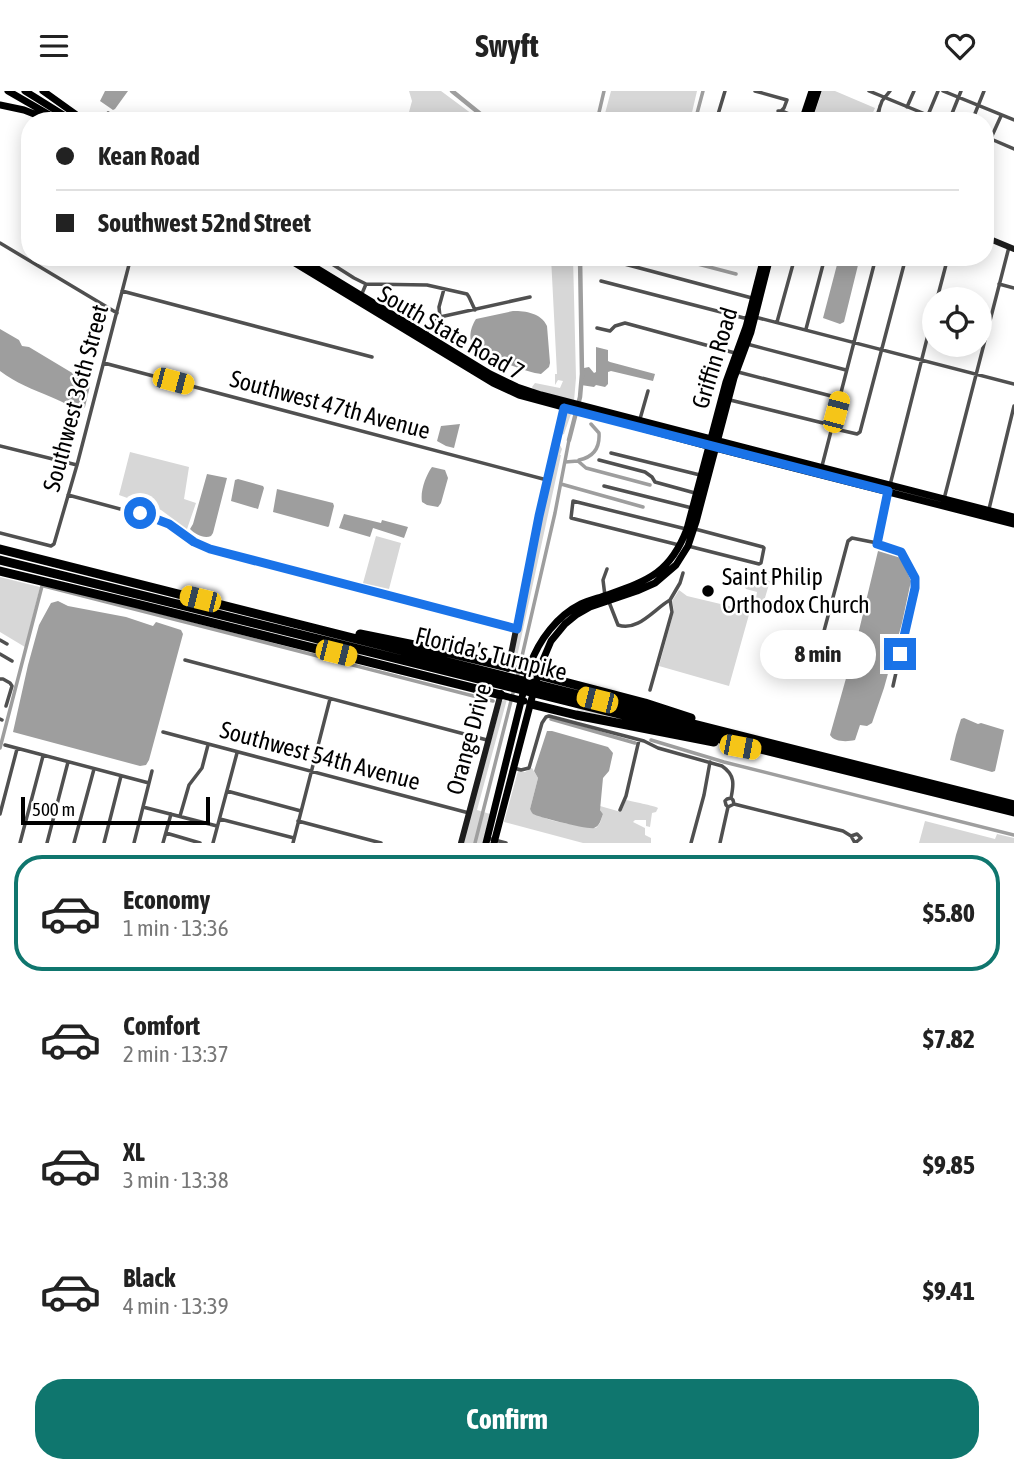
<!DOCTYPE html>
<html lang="en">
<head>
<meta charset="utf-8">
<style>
	:root { --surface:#fff; --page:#f6f6f6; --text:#222; --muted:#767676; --line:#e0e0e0; --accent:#0f766e }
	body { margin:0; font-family:"Asap Condensed",sans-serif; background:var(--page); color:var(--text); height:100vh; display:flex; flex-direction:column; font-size:26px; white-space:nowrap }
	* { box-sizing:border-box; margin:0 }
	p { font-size:23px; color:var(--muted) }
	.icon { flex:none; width:38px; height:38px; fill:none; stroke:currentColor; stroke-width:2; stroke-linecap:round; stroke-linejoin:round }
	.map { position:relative; height:752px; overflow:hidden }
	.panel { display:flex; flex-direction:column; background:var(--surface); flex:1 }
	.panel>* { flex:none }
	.banner { position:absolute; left:21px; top:21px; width:973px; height:154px; border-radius:28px; box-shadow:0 4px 18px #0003; display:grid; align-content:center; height:154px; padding:0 35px; background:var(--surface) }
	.tools { position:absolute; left:922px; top:196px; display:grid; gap:14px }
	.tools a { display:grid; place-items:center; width:70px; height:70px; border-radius:50%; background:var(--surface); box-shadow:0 4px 18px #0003; font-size:35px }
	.scale { position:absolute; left:21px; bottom:18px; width:189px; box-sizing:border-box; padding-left:7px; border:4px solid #000; border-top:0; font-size:19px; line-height:24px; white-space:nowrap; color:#000; -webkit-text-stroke:5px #fff; paint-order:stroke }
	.end { position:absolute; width:32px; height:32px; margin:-16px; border:9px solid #1a73e8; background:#fff; box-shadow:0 0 0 4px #fff }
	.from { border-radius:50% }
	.bubble { position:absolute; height:49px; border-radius:24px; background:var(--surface); box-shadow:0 4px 18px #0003; font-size:23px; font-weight:700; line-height:49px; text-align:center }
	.car { position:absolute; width:21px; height:42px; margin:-21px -10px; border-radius:9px; box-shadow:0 0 5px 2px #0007; background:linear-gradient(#f5c518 24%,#345 0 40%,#f5c518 0 76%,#345 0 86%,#f5c518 0) }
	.banner b { display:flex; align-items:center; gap:24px; height:66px; font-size:26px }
	.banner b+b { border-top:2px solid var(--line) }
	.banner i { width:18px; height:18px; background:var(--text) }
	ul { padding:12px 0 0; list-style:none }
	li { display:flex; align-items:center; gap:21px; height:116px; margin:0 14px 10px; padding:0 21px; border:4px solid transparent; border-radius:28px }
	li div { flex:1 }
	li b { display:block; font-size:26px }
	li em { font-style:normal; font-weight:700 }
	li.selected { border-color:var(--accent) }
	li>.icon { width:63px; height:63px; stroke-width:1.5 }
	.cta { display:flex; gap:14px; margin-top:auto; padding:14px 35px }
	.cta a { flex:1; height:80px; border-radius:28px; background:var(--accent); color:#fff; font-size:28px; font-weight:700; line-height:80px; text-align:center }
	header { display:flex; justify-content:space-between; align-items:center; height:91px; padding:0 35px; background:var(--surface); font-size:32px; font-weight:700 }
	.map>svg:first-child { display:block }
	.green { fill:#d7d7d7 }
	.water { fill:#9e9e9e }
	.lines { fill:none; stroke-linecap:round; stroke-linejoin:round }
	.canal { stroke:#9e9e9e; stroke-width:3.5 }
	.river { stroke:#9e9e9e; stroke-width:4.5 }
	.street { stroke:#505050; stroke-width:3.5 }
	.secondary { stroke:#1d1d1d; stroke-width:6 }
	.primary { stroke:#000; stroke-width:7 }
	.highway { stroke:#000; stroke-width:9 }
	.route { stroke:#1a73e8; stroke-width:9 }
	.poi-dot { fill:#000; stroke:#fff; stroke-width:2.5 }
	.labels { text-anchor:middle; stroke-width:5; stroke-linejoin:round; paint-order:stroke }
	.street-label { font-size:24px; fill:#000; stroke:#fff }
	.poi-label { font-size:24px; fill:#000; stroke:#fff; text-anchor:start }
</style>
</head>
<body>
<header><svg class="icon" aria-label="menu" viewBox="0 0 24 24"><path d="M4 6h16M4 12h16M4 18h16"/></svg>Swyft<svg class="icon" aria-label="heart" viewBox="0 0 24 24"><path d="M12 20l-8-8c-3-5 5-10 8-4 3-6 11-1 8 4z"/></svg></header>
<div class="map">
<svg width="1014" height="752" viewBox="0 0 1014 752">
	<rect width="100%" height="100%" fill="#fff"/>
	<path class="green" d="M409,0H441L472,23L470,30H421L409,21L412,10Z
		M611,0H697L690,30H676L642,21L639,30H603Z
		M822,0H835L875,17L869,30H812Z
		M551,166H573L576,287L574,310L534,299L532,296L535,292L560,297L563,290L558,289L555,294V283H557Z
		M568,322L571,323L564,343L561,344L559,352L562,358L560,364H561L515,575L513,574L512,571L530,475L564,325Z
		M130,361L189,376L184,408L196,412L187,438L161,419L119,404Z
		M376,445L401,452L389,498L363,492Z
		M747,485L770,490L761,520L754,519L757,501L746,498L744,495Z
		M0,486L40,496L25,556L0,541Z
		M679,499L687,505L750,520L729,595L659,575L674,520L672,510Z
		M507,608L477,719L490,723L483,752H463L502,610Z
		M532,677L538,687L530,718C540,731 579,734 596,737L600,732L603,723L600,719V715L621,721L626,709C631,710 655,715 658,717L656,721L652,722L650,736L646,735V729H635L633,731L645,737V744L651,747V752H583L504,731L518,680L525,681Z
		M925,730L995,748L997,743L1014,747V752H919Z"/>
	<path class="water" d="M105,0H128L115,18L113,19L100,10Z
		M839,166H860L844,231L840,233L823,227Z
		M513,220C526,220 541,222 547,235L550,272L549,276L541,283C526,281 477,264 471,250C469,243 472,234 476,228Z
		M0,238L19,249L22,255L29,256L89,292L90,295L85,316L82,319C71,317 62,310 51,306C32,298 16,292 0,280Z
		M596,256L608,259V270L610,271L655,283L653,290L611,280L608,281V293L605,296L596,294L594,296L581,294L584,277L589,276L594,282L596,281Z
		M460,333L454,357L446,355L437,350L441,335Z
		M432,376L445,379L448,387L441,412L438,416L427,414L422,411C420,400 426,384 432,376Z
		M207,383L227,387L213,442L211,445C204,448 195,443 190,438L193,433Z
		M238,388L263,395L264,397L258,418L231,410L235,389Z
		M277,398L333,412L334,415L329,435L328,436L273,421Z
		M344,423L381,432L382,429L408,436L404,447L373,437L370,446L339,437Z
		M878,460L901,467L911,490L902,532L884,597L872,632L867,635L860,634L855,649C847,651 834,651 830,644L856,552Z
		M58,510L68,515L126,526L153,535L156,531L181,539L183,543L149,669L146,674L140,675L13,641L28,574L39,534L51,512Z
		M964,627L978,633L981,632L1004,639L995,680L992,681L950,669L956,644L961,628Z
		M547,640H552L608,656L613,662L609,680L603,687L600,719L603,723C601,728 600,735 594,737C589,739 538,726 533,723C532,722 531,720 530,718L538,687L534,680Z"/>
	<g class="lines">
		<path class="canal" d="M597,30L604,0
			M695,30L703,0
			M671,166L736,183
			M579,369C594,366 600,357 599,342L591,333
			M565,371L578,370L586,377L650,394
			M561,393L643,416
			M44,495L493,610
			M517,587L555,422L569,349
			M551,628L635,652
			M651,649L724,671L1014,744
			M0,657L42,495
			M475,752L514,598"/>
		<path class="river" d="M452,0L489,30
			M569,349L580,306L582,283L580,166"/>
		<path class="street" d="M755,0L787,9L784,17L781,20
			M869,0L942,30
			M943,0L1014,29
			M907,16L914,0
			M778,20H782L802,28
			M108,22L119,30
			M718,24L737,30
			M928,24L938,0
			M776,28L781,30L789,27L799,30
			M716,30L725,0
			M875,30L882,10L890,0
			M877,30L880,15
			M949,30L961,0
			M972,30L984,0
			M991,48L1014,58
			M986,58L1001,25
			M0,152L117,222
			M321,166L354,187L366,193L361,205
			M742,166L762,172
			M602,167L752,207
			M601,190L744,227L748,226
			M366,193L427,194L467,203L469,206L475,219
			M999,193L1014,197
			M122,200L372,266
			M937,208L948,166
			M440,226L439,216L444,198
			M755,226L1014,293
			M777,231L795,166
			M597,237L610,240L615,235L625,232L735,262
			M806,238L825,166
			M425,244L433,232L440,226L530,206
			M747,253L846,279
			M104,272L547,389
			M738,281L839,307
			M730,309L831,334
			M640,328L648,300
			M831,337L857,343L860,341L906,166
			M0,355L77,374
			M611,362L700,384
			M599,369L645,381L652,386L655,391L695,402
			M822,375L876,166
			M890,394L934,220
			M604,395L692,417
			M68,404L161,429C178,437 192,451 210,458L515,538
			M944,408L1009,156
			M989,418L1014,315
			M0,442L51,455L54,453L77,374L131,166
			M877,452C884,455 893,456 899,461C909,469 915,484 915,497L893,595
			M679,454L571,427L573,410L686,438
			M688,455L759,473L761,472L764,457L763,456L695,438
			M605,505L603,489L607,478
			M609,511L618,534C638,541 654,518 670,509
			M0,549L7,553
			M0,563L12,570
			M185,569L487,649
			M812,585L848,450L852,447L877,452L888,402
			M0,588H3L10,592L12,595L6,615
			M650,599L672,521L670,509L680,492L683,482
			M0,628L2,629
			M163,641L469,722
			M5,654L149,692
			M514,677L521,679L529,677L542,632L546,626L549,625L644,650L658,657L722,675C735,684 734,693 731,707
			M227,700L301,720
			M734,713L843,740L851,745L855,752L861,747L857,743L851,745
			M143,716L217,735
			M620,719L626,705L639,649
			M0,723L17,658
			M180,725L189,694L202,677L208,654
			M220,728L294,747
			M298,730L381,752
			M166,742L200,752
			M487,747L506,752
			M20,752L43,665
			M47,752L68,671
			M74,752L94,678
			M104,752L121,685
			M134,752L152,680
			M163,752L171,723
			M213,752L237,662
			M293,752L330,608
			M691,752L704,704L710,671
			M720,752L728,716L726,714L725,710L727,708L731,707L733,709L734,713L728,716"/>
		<path class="secondary" d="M985,146L1014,158
			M508,578L539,425L565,311
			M461,752L501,602"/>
		<path class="primary" d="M8,0L60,30
			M25,0L73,30
			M43,0L85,30
			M0,14L24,19L52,30
			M802,30L812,0
			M808,30L818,0
			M285,166L493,292L519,304L708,355L1014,433
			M298,166L490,283L517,296L541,304L1014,426
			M508,576L531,582
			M501,604L524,610
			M486,752L530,574C539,549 557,525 581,513C589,509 599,507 607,504C649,489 670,482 687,438L726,291L746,236L764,166
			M494,752L540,576L551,550L565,533L576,524L590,516L637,500L655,492L676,474L688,455L696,431L734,287L751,241L770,166"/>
		<path class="highway" d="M0,458L1014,714
			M0,469L1014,721
			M0,480L137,513L501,604
			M360,543L429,557L508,576
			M538,584L645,612L691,627
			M531,613L576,624L714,651"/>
	</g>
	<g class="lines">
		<path class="route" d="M140,422L169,433L194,451L210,458L517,538L539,425L564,317L888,400L877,453L901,461L915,487V497L900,563"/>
	</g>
	<circle class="poi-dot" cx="708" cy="500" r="7"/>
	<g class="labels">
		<g class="street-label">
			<text transform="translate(451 242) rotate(30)" y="8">South State Road 7</text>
			<text transform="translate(715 267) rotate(-73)" y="8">Griffin Road</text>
			<text transform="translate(76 307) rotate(-75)" y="8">Southwest 36th Street</text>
			<text transform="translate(330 314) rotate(15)" y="8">Southwest 47th Avenue</text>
			<text transform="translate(491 563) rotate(14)" y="8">Florida's Turnpike</text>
			<text transform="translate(469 648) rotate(-75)" y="8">Orange Drive</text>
			<text transform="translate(320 665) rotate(15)" y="8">Southwest 54th Avenue</text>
		</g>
		<g class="poi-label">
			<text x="722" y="494">Saint Philip<tspan x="722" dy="28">Orthodox Church</tspan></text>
		</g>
	</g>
</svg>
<div class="tools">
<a><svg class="icon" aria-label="locate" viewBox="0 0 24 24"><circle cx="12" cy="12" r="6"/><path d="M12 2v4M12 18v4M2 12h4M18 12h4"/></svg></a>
</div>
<div class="scale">500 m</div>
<i class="end from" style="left:140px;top:422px"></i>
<i class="end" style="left:900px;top:563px"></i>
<div class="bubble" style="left:760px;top:539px;width:116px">8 min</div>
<i class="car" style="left:173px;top:290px;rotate:105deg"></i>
<i class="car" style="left:836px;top:321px;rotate:15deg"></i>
<i class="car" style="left:200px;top:508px;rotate:284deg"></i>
<i class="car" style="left:336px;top:562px;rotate:104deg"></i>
<i class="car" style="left:597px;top:609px;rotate:284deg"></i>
<i class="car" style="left:740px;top:656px;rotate:101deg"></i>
<div class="banner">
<b><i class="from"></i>Kean Road</b>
<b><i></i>Southwest 52nd Street</b>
</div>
</div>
<section class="panel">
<ul>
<li class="selected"><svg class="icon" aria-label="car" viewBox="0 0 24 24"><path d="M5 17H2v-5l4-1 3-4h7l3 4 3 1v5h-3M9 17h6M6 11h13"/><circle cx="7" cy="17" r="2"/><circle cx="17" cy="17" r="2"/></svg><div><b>Economy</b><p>1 min · 13:36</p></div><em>$5.80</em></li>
<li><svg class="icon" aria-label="car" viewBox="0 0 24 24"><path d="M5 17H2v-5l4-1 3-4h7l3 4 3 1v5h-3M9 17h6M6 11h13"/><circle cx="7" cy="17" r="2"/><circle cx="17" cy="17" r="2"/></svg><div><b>Comfort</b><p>2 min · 13:37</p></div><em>$7.82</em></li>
<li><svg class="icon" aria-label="car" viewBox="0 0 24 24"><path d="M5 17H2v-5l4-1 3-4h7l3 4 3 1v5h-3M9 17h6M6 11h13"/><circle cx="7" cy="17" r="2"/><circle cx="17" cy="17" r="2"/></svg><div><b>XL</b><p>3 min · 13:38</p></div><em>$9.85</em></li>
<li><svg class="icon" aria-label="car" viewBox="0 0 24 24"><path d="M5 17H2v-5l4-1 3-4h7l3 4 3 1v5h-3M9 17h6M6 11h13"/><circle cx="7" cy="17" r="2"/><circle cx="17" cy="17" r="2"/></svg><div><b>Black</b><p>4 min · 13:39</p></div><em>$9.41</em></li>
</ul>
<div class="cta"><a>Confirm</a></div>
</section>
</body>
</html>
